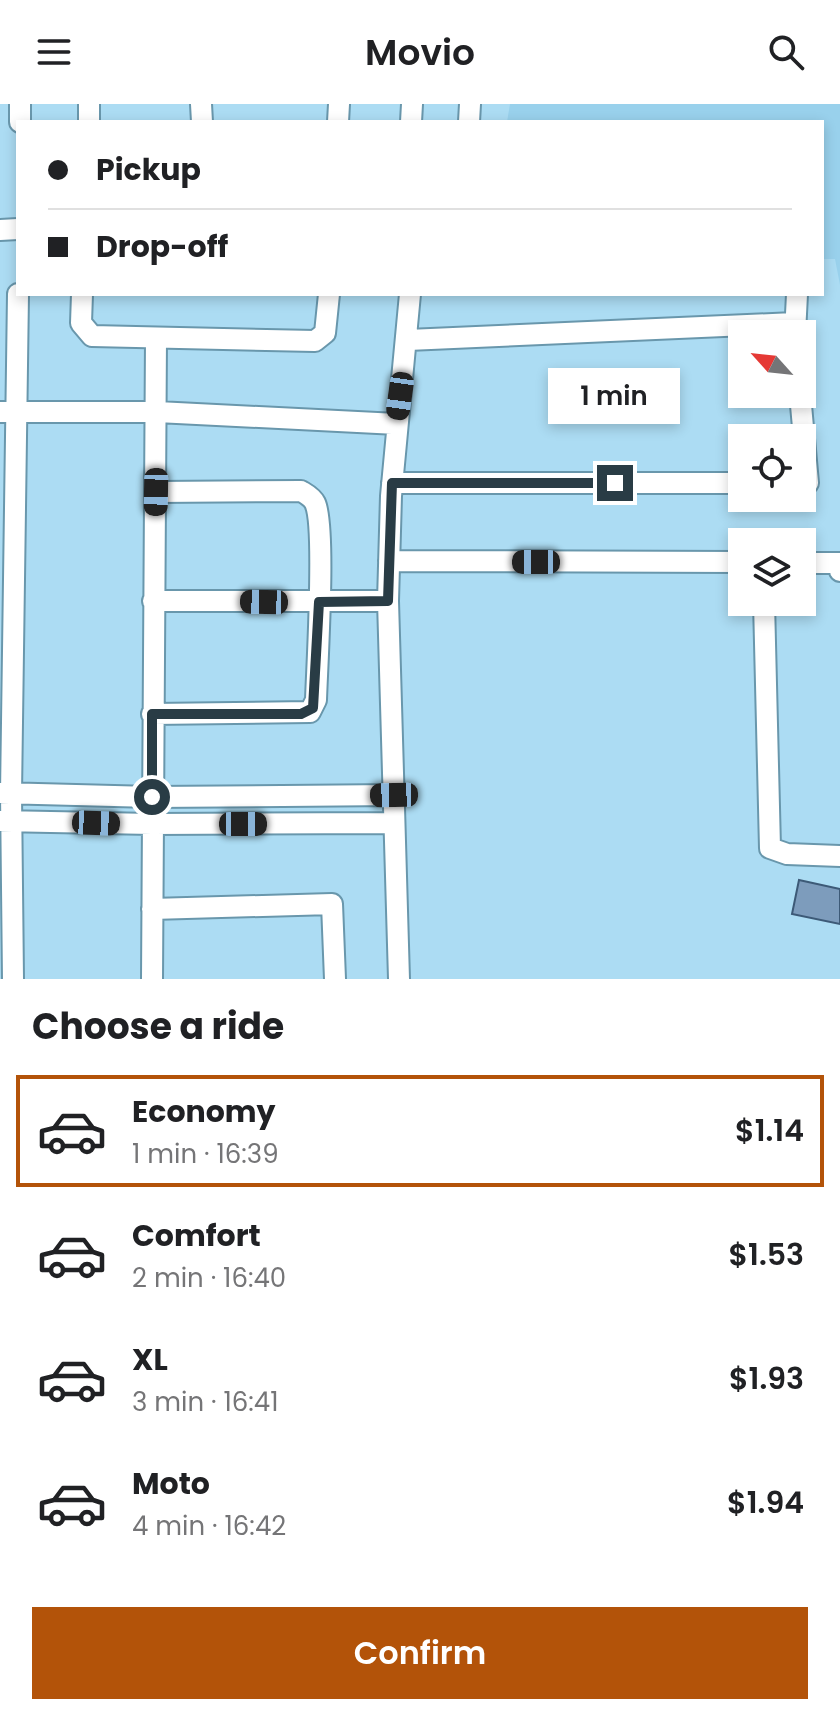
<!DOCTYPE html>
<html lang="en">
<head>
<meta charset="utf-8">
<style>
	:root { --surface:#fff; --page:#f2f2f2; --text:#202124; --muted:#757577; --line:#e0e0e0; --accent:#b35309 }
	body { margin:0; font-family:Poppins,sans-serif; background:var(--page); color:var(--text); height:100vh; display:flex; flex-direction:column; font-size:30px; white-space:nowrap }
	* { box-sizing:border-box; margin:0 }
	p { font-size:26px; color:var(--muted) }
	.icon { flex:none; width:44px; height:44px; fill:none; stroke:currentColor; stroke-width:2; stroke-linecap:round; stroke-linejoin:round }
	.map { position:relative; height:875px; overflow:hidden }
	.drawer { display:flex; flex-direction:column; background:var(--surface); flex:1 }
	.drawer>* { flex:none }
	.top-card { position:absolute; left:16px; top:16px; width:808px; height:176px; border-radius:0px; box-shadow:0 4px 12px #0003; display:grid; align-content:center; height:176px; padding:0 32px; background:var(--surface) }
	.needle { width:52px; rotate:297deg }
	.controls { position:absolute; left:728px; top:216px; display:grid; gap:16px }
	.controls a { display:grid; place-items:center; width:88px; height:88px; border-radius:0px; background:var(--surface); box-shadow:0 4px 12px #0003; font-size:40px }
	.end { position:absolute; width:36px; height:36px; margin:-18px; border:10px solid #293c45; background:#fff; box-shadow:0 0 0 4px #fff }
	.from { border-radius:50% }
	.bubble { position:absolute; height:56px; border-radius:0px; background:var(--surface); box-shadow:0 4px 12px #0003; font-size:26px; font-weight:600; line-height:56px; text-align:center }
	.car { position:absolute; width:24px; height:48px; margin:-24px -12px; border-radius:10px; box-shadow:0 0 6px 2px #0007; background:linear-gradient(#222 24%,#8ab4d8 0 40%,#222 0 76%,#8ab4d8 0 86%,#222 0) }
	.top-card b { display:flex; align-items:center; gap:28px; height:76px; font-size:30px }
	.top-card b+b { border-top:2px solid var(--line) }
	.top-card i { width:20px; height:20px; background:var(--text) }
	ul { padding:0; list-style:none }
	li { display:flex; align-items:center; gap:24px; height:112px; margin:0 16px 12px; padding:0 16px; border:4px solid transparent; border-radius:0px }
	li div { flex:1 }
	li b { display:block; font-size:30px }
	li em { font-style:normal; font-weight:600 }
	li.selected { border-color:var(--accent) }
	li>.icon { width:72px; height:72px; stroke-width:1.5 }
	h2 { padding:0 32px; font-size:36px; line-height:96px }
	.cta { display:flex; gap:16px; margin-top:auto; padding:16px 32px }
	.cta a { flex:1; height:92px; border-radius:0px; background:var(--accent); color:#fff; font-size:32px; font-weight:600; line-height:92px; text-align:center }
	header { display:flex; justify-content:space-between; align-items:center; height:104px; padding:0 32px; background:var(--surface); font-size:36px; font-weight:600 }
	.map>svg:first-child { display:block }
	.built { fill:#99d1ec }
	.building { fill:#7d9cbc; stroke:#3d5a77; stroke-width:2 }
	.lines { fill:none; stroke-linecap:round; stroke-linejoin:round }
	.minor-casing { stroke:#6997ac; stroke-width:24 }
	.minor { stroke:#fff; stroke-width:20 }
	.route { stroke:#293c45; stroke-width:10 }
</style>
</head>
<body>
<header><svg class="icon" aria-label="menu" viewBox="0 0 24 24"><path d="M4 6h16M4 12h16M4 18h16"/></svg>Movio<svg class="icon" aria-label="search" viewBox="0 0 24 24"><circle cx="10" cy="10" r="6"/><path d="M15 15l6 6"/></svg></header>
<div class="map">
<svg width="840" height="875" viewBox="0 0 840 875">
	<rect width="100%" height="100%" fill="#acdcf3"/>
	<path class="built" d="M510,0H840V181L835,155H822V18H507Z"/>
	<path class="building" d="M799,776L840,785V820L792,810Z"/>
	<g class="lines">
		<defs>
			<path id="minor" d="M201,0L202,18
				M20,18V0
				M89,18V0
				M338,18L339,0
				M411,18L412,0
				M469,18L470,0
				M0,126L18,125
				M82,190L81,219L92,232L315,237L325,229L329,190
				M795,230L797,190
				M408,236L794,219
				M800,290L808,379H802
				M0,308H157L397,320
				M392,379H742
				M389,457L742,458
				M802,459H840V467
				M153,497H388
				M764,498L770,744L787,750L840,752
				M152,610L310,608L316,596C317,562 326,422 315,399C312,393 306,390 301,387L156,388
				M0,689L152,693L394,691
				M0,717L152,720L394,719
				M152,805L332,800L335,875
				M13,875L11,690L18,190
				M152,875L156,235
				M399,875L388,497L391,392L410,190"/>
		</defs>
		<use href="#minor" class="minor-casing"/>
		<use href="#minor" class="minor"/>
	</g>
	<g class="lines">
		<path class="route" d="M152,693V610H301L313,604L319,498L388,497L392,379H615"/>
	</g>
</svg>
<div class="controls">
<a><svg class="needle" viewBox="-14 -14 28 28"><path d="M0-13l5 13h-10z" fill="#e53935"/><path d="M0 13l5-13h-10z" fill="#757577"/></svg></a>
<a><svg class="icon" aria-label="locate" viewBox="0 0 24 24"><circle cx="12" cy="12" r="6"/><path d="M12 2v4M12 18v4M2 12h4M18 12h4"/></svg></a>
<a><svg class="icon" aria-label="layers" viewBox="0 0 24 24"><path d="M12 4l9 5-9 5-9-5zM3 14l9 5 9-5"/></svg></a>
</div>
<i class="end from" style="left:152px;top:693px"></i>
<i class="end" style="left:615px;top:379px"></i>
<div class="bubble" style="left:548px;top:264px;width:132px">1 min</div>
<i class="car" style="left:400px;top:292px;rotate:188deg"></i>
<i class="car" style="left:156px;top:388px;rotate:181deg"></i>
<i class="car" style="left:536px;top:458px;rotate:270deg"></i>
<i class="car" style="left:264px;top:498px;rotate:271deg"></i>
<i class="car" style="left:394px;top:691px;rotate:269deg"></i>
<i class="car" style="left:96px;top:719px;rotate:92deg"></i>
<i class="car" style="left:243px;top:720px;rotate:90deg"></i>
<div class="top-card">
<b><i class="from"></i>Pickup</b>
<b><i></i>Drop-off</b>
</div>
</div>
<section class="drawer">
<h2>Choose a ride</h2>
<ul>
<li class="selected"><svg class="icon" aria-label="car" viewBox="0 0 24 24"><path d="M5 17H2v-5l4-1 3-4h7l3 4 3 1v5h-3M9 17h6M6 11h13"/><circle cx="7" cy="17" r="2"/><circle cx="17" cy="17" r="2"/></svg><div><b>Economy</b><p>1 min · 16:39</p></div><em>$1.14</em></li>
<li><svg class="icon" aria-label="car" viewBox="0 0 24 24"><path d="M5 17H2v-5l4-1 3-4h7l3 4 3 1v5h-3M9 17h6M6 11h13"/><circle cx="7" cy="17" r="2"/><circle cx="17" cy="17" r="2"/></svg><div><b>Comfort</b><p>2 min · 16:40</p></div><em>$1.53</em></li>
<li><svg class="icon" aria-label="car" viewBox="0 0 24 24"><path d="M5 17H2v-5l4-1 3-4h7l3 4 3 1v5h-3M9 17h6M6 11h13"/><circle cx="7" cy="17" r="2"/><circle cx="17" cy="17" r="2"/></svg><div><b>XL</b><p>3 min · 16:41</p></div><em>$1.93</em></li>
<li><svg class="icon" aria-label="car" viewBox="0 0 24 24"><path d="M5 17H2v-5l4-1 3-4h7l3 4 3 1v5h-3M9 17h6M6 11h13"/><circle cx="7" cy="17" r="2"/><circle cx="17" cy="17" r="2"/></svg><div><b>Moto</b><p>4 min · 16:42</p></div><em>$1.94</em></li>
</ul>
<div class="cta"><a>Confirm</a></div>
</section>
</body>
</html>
